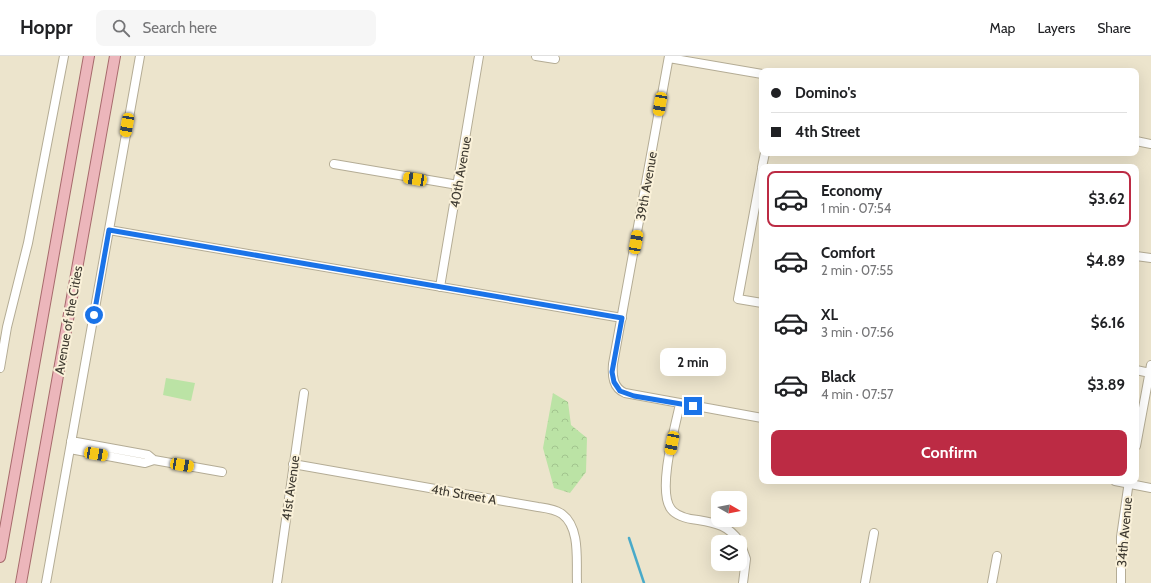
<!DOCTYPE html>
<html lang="en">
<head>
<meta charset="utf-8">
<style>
	:root { --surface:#fff; --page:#f6f6f6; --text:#202124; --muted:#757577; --line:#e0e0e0; --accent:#bc2b44 }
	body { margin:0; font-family:Cabin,sans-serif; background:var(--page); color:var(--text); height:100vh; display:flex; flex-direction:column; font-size:15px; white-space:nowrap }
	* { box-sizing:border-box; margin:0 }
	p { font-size:13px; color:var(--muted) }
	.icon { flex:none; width:22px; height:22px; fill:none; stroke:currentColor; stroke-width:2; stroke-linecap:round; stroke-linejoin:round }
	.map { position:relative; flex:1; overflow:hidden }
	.drawer { position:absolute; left:759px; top:108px; width:380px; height:320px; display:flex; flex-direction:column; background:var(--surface); border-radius:8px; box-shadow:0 4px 16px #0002 }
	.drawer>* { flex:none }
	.guide { position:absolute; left:759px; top:12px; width:380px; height:88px; border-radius:8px; box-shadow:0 4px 16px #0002; display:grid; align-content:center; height:88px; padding:0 12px; background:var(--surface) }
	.needle { width:26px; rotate:99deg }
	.controls { position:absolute; left:711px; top:435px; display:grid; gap:8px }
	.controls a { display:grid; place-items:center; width:36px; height:36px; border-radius:8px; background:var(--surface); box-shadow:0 4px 16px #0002; font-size:20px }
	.end { position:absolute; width:18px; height:18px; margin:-9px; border:5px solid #1a73e8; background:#fff; box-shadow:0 0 0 2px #fff }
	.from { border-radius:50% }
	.bubble { position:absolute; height:28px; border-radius:8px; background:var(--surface); box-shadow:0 4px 16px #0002; font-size:13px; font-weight:700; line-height:28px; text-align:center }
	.car { position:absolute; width:12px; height:24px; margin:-12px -6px; border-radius:5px; box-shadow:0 0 3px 1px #0007; background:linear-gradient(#f5c518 24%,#345 0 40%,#f5c518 0 76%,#345 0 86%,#f5c518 0) }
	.guide b { display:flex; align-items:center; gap:14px; height:38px; font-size:15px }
	.guide b+b { border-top:1px solid var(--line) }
	.guide i { width:10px; height:10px; background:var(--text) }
	ul { padding:7px 0 0; list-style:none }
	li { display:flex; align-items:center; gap:12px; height:56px; margin:0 8px 6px; padding:0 4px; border:2px solid transparent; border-radius:8px }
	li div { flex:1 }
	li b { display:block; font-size:15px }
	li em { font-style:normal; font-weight:700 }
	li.current { border-color:var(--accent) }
	li>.icon { width:36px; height:36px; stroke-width:1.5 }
	.button { display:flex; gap:8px; margin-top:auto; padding:8px 12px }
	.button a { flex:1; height:46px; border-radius:8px; background:var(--accent); color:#fff; font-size:16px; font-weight:700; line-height:46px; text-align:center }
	header { display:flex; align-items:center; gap:24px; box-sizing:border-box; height:56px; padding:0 20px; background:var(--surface); border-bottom:1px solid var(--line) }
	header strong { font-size:19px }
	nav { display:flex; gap:22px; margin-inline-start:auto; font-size:14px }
	.search { width:280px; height:36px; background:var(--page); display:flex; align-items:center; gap:10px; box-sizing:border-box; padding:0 14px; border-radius:8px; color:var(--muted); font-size:15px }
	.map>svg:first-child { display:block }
	.green { fill:#bbe3a5 }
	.forest { fill:url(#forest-crowns) }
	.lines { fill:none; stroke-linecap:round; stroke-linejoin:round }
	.stream { stroke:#49aac9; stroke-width:2.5 }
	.minor-casing { stroke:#b4ac95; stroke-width:10 }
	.major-casing { stroke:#a76a6c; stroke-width:12 }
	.minor { stroke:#fff; stroke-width:8 }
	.major { stroke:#ecb6bb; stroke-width:10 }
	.route { stroke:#1a73e8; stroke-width:5 }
	.labels { text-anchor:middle; stroke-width:4; stroke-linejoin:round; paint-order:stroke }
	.street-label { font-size:13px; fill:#3d3930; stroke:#faf1d9 }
</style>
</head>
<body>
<header>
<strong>Hoppr</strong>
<div class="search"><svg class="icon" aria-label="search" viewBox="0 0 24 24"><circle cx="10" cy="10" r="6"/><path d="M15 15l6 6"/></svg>Search here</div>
<nav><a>Map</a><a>Layers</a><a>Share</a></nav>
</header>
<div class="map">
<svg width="1151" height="527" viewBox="0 0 1151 527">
	<defs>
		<pattern id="forest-crowns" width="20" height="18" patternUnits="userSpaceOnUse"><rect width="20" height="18" fill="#bbe3a5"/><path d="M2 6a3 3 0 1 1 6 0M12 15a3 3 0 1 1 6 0" fill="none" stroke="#a2c48e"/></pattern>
	</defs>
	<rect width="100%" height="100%" fill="#ece4cc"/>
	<path class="green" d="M166,322L195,327L191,345L163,339Z"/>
	<path class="forest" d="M553,337L568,346L571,369L587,382L586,416L570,437L554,432L543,392Z"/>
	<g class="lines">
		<path class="stream" d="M629,482L644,527"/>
		<defs>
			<path id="minor" d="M536,0L555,3
				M669,0L613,308C612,320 613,332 625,337L762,362
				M669,2L762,18
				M1136,85L1151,88
				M334,108L458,129
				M762,111L765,97
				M762,113L738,243L762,247
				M109,174L622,262
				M1136,200L1151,202
				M440,231L479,0
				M0,312L7,271L28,187L64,0
				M1136,314L1150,317
				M680,348C675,371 657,435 671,453C677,461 688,463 698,464C717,467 729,470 740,486
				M1136,390L1151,309
				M70,393L145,407L154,404L148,399L71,385
				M154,404L222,416
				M293,408L538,451C545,452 555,453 562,458C581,472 576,506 577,527
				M1115,425L1151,432
				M740,486L746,503L743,527
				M46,527L140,0
				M277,527L304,337
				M865,527L874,477
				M992,527L997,500
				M1121,527V481L1129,425"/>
			<path id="major" d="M0,501L89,0
				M21,527L115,0"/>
		</defs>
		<use href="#minor" class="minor-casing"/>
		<use href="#major" class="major-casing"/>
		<use href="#minor" class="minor"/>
		<use href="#major" class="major"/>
	</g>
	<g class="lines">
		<path class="route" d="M94,259L109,174L622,262L612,316L614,326L620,335L634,340L693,350"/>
	</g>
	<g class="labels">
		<g class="street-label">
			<text transform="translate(460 116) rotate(-80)" y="5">40th Avenue</text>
			<text transform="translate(646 130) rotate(-80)" y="5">39th Avenue</text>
			<text transform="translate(68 264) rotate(-80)" y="5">Avenue of the Cities</text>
			<text transform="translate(290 432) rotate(-82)" y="5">41st Avenue</text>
			<text transform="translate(464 438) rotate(10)" y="5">4th Street A</text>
			<text transform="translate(1124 476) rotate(-85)" y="5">34th Avenue</text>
		</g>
	</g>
</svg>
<div class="controls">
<a><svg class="needle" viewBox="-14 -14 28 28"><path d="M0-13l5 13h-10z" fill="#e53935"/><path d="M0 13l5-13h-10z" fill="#757577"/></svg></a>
<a><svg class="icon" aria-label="layers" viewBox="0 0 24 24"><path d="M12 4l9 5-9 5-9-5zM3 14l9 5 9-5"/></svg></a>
</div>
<i class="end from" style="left:94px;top:259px"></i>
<i class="end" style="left:693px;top:350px"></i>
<div class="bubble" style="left:660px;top:292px;width:66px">2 min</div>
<i class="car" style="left:660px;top:48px;rotate:190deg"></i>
<i class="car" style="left:127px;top:69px;rotate:190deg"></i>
<i class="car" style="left:415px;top:123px;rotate:279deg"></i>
<i class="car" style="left:636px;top:186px;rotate:10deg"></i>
<i class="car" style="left:672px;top:387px;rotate:191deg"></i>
<i class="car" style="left:96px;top:398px;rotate:100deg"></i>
<i class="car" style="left:182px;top:409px;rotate:100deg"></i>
<div class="guide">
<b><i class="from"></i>Domino's</b>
<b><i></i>4th Street</b>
</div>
<section class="drawer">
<ul>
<li class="current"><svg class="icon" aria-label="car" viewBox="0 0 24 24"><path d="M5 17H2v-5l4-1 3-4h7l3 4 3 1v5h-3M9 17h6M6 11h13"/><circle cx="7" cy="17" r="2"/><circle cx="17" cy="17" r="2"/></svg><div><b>Economy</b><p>1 min · 07:54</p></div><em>$3.62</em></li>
<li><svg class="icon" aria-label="car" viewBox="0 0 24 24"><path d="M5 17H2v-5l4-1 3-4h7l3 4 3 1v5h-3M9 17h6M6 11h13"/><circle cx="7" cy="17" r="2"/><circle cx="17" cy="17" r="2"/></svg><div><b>Comfort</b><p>2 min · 07:55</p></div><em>$4.89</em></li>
<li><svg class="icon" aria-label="car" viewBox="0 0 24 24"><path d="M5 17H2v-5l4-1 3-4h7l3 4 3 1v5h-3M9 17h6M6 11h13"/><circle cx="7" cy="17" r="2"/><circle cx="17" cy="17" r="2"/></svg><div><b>XL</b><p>3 min · 07:56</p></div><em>$6.16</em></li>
<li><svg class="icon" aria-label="car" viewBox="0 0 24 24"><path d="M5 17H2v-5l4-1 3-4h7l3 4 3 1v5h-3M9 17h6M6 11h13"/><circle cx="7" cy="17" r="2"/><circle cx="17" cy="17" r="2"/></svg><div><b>Black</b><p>4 min · 07:57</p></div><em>$3.89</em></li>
</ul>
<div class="button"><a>Confirm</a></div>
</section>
</div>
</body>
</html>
